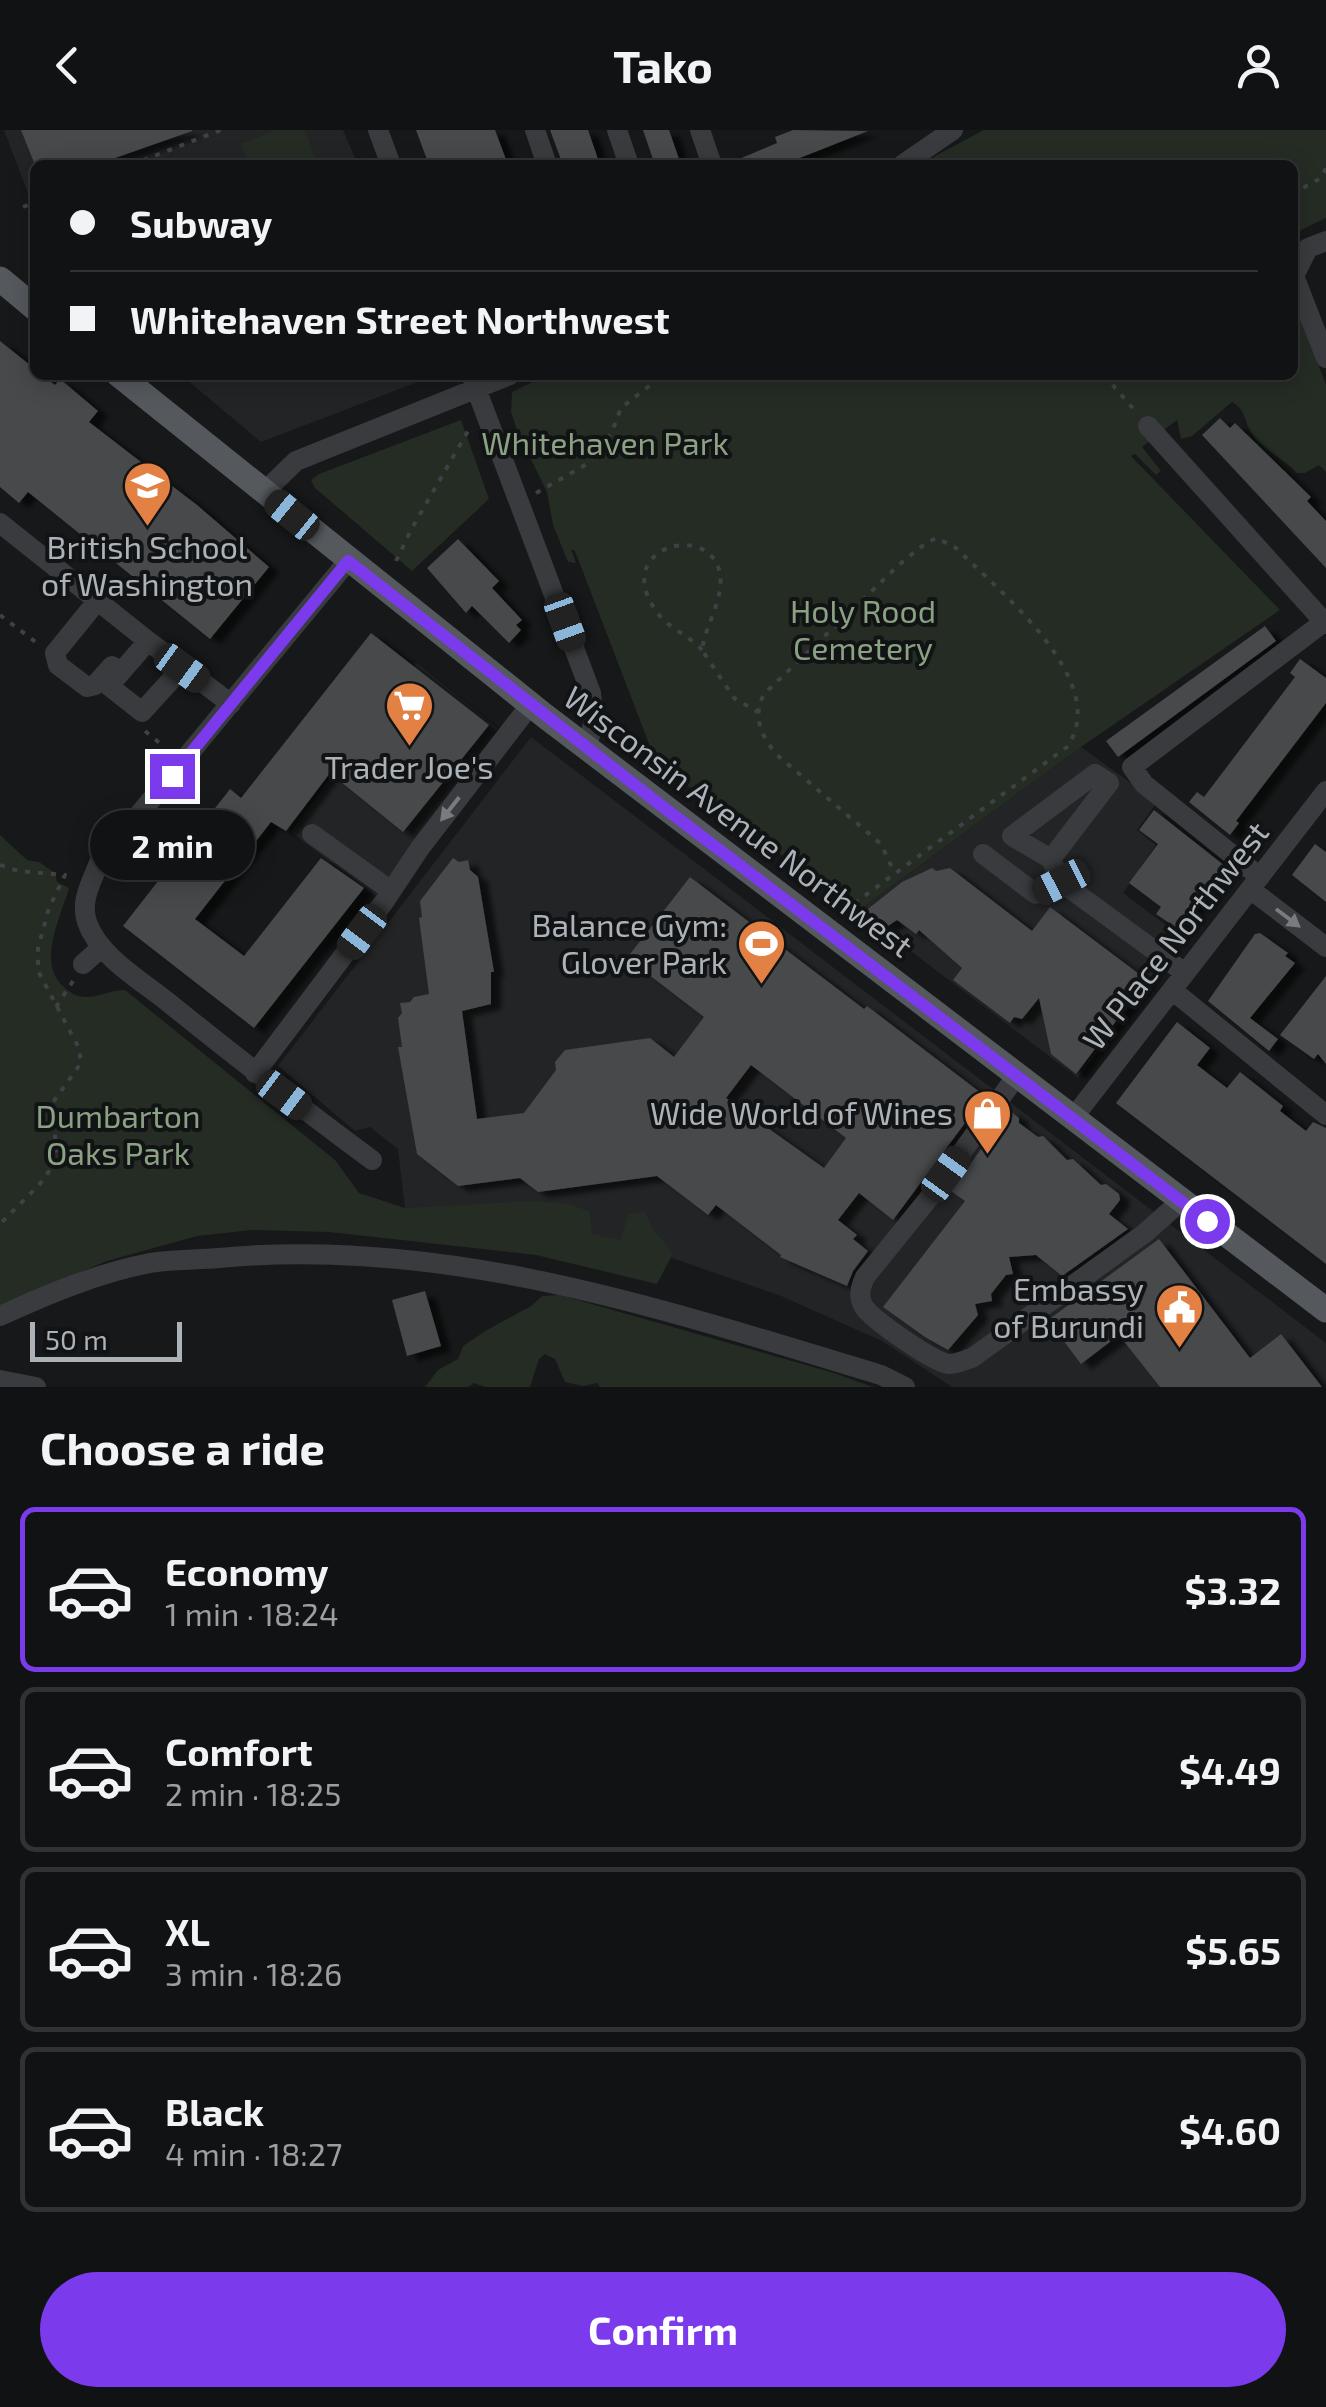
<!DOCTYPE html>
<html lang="en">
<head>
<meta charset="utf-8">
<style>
	:root { --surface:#111213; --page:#1e2021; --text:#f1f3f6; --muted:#9c9ea0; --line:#303233; --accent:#7c3aed }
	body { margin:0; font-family:"Exo 2",sans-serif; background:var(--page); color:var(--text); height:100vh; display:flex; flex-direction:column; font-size:38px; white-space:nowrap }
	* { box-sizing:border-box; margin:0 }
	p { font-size:32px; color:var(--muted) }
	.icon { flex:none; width:55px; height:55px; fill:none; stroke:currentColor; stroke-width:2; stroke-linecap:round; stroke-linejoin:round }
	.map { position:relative; height:1257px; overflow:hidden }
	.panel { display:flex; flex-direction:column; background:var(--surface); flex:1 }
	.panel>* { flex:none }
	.hud { position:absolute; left:30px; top:30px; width:1268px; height:220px; border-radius:15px; box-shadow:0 5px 25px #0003,0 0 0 2px var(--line); display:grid; align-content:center; height:220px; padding:0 40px; background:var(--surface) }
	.scale { position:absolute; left:30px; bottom:25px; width:152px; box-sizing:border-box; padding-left:10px; border:5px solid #abb2b8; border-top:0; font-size:28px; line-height:35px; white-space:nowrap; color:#abb2b8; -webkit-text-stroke:8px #121314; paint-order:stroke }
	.end { position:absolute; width:45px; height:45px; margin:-22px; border:12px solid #7c3aed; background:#fff; box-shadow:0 0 0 5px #fff }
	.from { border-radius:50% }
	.bubble { position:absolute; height:70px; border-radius:35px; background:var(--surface); box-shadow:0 5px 25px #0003,0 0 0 2px var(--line); font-size:32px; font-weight:700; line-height:70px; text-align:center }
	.car { position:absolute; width:30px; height:60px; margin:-30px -15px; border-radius:12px; box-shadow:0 0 8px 2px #0007; background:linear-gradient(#222 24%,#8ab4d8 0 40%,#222 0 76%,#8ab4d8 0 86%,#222 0) }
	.hud b { display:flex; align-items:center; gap:35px; height:95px; font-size:38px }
	.hud b+b { border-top:2px solid var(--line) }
	.hud i { width:25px; height:25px; background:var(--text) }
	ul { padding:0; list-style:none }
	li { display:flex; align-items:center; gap:30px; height:165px; margin:0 20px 15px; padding:0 20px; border:5px solid var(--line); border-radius:15px }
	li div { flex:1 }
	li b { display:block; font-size:38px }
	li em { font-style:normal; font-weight:700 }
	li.on { border-color:var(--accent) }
	li>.icon { width:90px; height:90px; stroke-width:1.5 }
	h2 { padding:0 40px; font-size:45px; line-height:120px }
	.action { display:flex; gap:20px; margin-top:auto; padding:20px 40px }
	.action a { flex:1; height:115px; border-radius:60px; background:var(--accent); color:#fff; font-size:40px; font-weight:700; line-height:115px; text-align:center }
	header { display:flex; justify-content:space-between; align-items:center; height:130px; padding:0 40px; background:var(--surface); font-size:45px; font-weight:700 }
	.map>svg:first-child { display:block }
	.built { fill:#232426 }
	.green { fill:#242c24 }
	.building { fill:#46494c; fill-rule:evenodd; filter:url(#shadow) }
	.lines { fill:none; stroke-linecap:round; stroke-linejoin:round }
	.path { stroke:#3f4245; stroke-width:4; stroke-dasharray:5 8; stroke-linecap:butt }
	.minor { stroke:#393b3e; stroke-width:20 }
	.major { stroke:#55595d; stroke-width:25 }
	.oneway { fill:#787c81 }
	.route { stroke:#7c3aed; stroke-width:12 }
	.labels { text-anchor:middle; stroke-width:8; stroke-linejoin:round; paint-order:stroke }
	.park-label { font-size:32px; fill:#8aa183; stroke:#121314 }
	.poi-label { font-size:32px; fill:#abb2b8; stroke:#121314; text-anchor:end }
	.street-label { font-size:32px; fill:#abb2b8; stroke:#121314 }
</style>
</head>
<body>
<header><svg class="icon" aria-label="back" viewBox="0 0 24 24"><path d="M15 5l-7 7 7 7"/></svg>Tako<svg class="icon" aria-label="person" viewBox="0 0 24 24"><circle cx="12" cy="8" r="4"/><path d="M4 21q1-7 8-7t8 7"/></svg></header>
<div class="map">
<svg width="1326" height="1257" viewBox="0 0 1326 1257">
	<defs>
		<filter id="shadow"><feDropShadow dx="10" dy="5.5" stdDeviation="2.5" flood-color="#0009"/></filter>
	</defs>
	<rect width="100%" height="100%" fill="#171819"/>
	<path class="built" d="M4,0H343L358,35H35V64L29,66Z
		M181,245H436L261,312Z
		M416,532L498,599L379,768L291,702Z
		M531,607L1326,1213V1257H952L882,1211L781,1166L652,1121L406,1087L398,1019L370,997L355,1001L278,936Z
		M1081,617L1157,672L1137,700L1156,715L1123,763L1182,807L1078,948L858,781Z"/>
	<path class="green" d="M275,0H305L318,35H249L241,14Z
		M984,0H1326V88L1299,101L1293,116L1292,35H924L937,25Z
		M1293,166L1326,255V342L1319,335L1305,343H1297C1284,329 1264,320 1253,305C1244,293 1247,281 1232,272L1192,306L1181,309L1177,290L1142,317L1161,341L1156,345L1135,324L1131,326L1280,480L1081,617L858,781L656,632L575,421L571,419L576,433L568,432L553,395L547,362L518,303L511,282L512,262L547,245H1292Z
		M461,290L489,369L412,441L315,358L311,350L319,344Z
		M0,705L27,730L39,732L55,743L57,752L69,758C61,787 36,834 64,857C70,863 77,867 86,867C99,867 111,860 125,860L335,1030L359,1063L405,1078L531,1071L570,1074L590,1082L592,1104L621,1110L628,1084L645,1082L653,1099L673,1123L657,1154L536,1125L329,1102L252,1100L197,1106L107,1131L0,1176Z
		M560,1165L834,1243L873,1257H600L597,1253L583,1256L565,1252L555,1229L545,1224L539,1229L530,1257H485L474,1253L468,1257H425L438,1240L458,1229L463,1216L487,1200L531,1176L542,1166Z"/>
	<path class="building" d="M21,0H192V1L95,35H35Z
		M416,0H495L508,35H429Z
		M550,0H588L600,35H563Z
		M643,0H669L681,35H655Z
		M793,0L868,1L782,35H725L777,13L775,7Z
		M0,211L35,239V245H42L55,255L60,249L98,281L89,292L197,375L269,437L210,509L28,362L19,373L0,357Z
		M1220,288L1230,298L1235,293L1311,367L1307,371L1326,391V438L1202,305Z
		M458,409L499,451L492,458L522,490L516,495L521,500L509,513L472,476L466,483L427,438Z
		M1265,496L1276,511L1118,627L1106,611Z
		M371,503L489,595L403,702L330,643L286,701L271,692L195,789L244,826L321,728L364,758L254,898L123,796L230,659L241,668Z
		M1300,529L1326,548V573L1236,691L1239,693L1230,705L1189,672L1197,662L1204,667L1295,547L1290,543Z
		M1154,680L1225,736L1212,753L1213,761H1206L1178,799L1156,784L1161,777L1129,753L1158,714L1139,700Z
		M1315,714L1326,722V772L1292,745Z
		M453,728L459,732L468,730L470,740L478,747L494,842H491V874L462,881L477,989L524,983L556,940L555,932L565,920L650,908L674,927L704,887L627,828L690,747L864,879L867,876L985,966L893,1090L859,1063L838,1090L857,1105L853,1109L868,1121L853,1141L847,1156L780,1127L781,1125L716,1075L708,1085L657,1046L538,1062L520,1048L458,1056L417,1024L398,917H402L398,888L402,883L400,873L410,872L414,867L429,864L419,788L422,787L420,771ZM751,935L846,1008L824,1038L726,968Z
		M932,738L936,741L950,738L1032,801L1050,777L1147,850L1076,944L1051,924L1039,868L1022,889L1014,887L1010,893L953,850L962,838L919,800L916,804L897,790L885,798L864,782L902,752Z
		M1260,803L1288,823L1285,826L1295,833L1250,888L1278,909L1269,921L1208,871L1255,804Z
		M1326,846V934L1318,924L1314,929L1280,905Z
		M1177,892L1210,918L1197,935L1227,958L1240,942L1283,976L1280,981L1306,1001L1313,992L1326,998V1134L1116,973Z
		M1009,980L1019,988V993L1038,1007L1043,1006L1067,1030L1073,1029L1101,1055L1106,1054L1119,1064L1120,1070L1109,1084L1128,1099L1062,1146L1036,1125L1009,1127L1013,1144L1006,1145L991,1164L992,1171L975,1174L978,1185L948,1220L925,1207L883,1177L965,1071L951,1061Z
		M1159,1109L1250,1228L1281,1204L1322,1257H1160L1119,1205L1081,1234L1048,1190Z
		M425,1161L441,1216L407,1226L392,1170Z"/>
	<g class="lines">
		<path class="path" d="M131,35L221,0
			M1292,64L1321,48L1326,38
			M23,77L35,72
			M1104,245L1137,283
			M536,363L587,334L611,304L621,278L663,245
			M396,431L412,398L468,301
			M0,485L37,513
			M702,520C690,506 672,500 660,486C605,418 711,389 720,444C724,469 705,496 702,520L734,568L758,582
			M145,601L162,615
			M0,735L18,741L65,745L49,778L38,818V841L79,918L81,933L51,975L58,1029L39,1055L0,1094
			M844,781L1067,617C1113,552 998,460 956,418L937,408L927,412L900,434L764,564C752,587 761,605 776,624L881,714L894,742
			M56,877L73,851"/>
		<path class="minor" d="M378,0L391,35
			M535,0L547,35
			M617,0L629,35
			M700,0L712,35
			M902,35L953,0
			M1326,111L1308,118L1294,146L1326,228
			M471,245L591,563L594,590L587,617
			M1148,296L1326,494
			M264,362L296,331L510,245
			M0,393L148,511
			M348,431L99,733C91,753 80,771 87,792C99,827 142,851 169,873C236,927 303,979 372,1030
			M98,470L55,523L58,535L87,557L95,555L112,536
			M182,538L142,582L109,556L148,511L231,574
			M312,704L390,760
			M983,724L1036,764L1061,752
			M1051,729L1012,706L1095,644L1109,653L1051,729L1061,752L1185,843
			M1260,747L1144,654L1132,637L1324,492
			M1250,759L1326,817
			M83,834L102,817
			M1172,860L1326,985
			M255,943L384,772L420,718L531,574
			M1017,945L929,1068L865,1147C860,1158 858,1167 864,1177C873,1190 934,1233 949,1234C957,1234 964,1230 972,1228L1145,1103L1181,1071
			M1073,988L1326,661
			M0,1186C48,1164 98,1143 150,1133C173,1129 196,1130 219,1128C446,1106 666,1180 881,1245L905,1257
			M0,1250L36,1257"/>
		<path class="major" d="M0,149L35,178
			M119,245L545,586L1326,1180"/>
	</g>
	<defs><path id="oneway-solid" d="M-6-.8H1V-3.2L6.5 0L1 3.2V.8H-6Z" transform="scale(2.5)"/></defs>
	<g class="oneway">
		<use href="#oneway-solid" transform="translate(450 679) rotate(128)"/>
		<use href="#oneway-solid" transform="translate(1288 788) rotate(37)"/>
	</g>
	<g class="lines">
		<path class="route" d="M172,646L348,431L667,680L1207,1091"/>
	</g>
	<defs>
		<symbol id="school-pin" viewBox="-11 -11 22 30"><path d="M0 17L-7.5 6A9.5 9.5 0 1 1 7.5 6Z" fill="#e38145" stroke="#121314"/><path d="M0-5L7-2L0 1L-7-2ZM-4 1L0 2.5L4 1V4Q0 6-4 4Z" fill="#fff"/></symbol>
		<symbol id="supermarket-pin" viewBox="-11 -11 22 30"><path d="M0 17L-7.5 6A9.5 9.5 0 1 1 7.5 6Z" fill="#e38145" stroke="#121314"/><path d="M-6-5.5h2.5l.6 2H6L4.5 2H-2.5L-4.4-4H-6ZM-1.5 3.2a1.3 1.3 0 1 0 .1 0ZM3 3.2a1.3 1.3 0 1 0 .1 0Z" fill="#fff"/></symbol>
		<symbol id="stadium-pin" viewBox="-11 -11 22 30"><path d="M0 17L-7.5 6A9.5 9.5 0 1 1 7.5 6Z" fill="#e38145" stroke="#121314"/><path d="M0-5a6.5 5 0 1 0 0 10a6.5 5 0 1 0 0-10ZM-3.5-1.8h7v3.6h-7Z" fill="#fff"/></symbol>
		<symbol id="shop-pin" viewBox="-11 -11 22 30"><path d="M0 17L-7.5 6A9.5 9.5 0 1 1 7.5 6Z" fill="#e38145" stroke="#121314"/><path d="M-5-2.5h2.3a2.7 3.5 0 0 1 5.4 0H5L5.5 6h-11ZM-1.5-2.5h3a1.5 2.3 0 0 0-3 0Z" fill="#fff"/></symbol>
		<symbol id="civic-pin" viewBox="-11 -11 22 30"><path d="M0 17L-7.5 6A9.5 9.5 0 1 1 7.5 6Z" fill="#e38145" stroke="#121314"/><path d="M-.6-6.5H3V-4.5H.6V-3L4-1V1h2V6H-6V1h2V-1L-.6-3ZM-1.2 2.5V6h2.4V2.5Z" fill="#fff"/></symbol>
	</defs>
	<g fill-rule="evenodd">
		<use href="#school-pin" x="120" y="328" width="55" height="75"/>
		<use href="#supermarket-pin" x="382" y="548" width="55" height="75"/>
		<use href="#stadium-pin" x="734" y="786" width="55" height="75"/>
		<use href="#shop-pin" x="960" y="956" width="55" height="75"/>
		<use href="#civic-pin" x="1152" y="1150" width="55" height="75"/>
	</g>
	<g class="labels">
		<g class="park-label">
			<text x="605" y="325">Whitehaven Park</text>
			<text x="863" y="493">Holy Rood<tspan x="863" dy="37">Cemetery</tspan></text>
			<text x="118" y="998">Dumbarton<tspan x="118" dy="37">Oaks Park</tspan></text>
		</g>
		<g class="poi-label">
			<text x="147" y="429" text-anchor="middle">British School<tspan x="147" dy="37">of Washington</tspan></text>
			<text x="409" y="649" text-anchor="middle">Trader Joe's</text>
			<text x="727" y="807">Balance Gym:<tspan x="727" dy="37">Glover Park</tspan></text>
			<text x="953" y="995">Wide World of Wines</text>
			<text x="1144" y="1171">Embassy<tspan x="1144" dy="37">of Burundi</tspan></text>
		</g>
		<g class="street-label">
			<text transform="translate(738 692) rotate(37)" y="11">Wisconsin Avenue Northwest</text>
			<text transform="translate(1176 806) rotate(-52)" y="11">W Place Northwest</text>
		</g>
	</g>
</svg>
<div class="scale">50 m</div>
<i class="end from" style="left:1207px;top:1091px"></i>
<i class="end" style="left:172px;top:646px"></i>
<div class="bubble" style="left:90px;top:680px;width:165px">2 min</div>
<i class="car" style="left:292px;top:385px;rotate:309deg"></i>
<i class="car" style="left:565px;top:492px;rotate:160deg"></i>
<i class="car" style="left:182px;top:538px;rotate:126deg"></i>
<i class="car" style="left:1061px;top:752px;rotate:243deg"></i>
<i class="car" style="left:362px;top:802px;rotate:217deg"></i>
<i class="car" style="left:284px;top:965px;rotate:127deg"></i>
<i class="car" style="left:946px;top:1044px;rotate:36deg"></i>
<div class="hud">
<b><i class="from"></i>Subway</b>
<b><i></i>Whitehaven Street Northwest</b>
</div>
</div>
<section class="panel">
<h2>Choose a ride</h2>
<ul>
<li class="on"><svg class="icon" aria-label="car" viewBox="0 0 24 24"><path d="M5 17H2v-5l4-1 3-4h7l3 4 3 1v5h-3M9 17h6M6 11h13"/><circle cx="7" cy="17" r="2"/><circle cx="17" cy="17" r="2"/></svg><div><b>Economy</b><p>1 min · 18:24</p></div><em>$3.32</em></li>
<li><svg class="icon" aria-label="car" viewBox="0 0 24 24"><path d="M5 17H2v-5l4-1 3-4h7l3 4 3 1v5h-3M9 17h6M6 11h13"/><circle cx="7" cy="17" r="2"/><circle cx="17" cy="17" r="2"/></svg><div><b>Comfort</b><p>2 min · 18:25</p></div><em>$4.49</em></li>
<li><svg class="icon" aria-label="car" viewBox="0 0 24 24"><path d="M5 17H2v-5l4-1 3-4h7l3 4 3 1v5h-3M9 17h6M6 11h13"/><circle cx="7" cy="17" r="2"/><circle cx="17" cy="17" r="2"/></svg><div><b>XL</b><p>3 min · 18:26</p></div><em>$5.65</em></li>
<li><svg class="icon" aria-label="car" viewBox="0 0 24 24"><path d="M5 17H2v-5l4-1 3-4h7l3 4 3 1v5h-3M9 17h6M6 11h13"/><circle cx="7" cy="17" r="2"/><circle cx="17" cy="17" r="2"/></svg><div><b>Black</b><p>4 min · 18:27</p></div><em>$4.60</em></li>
</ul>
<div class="action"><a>Confirm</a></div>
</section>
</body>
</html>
